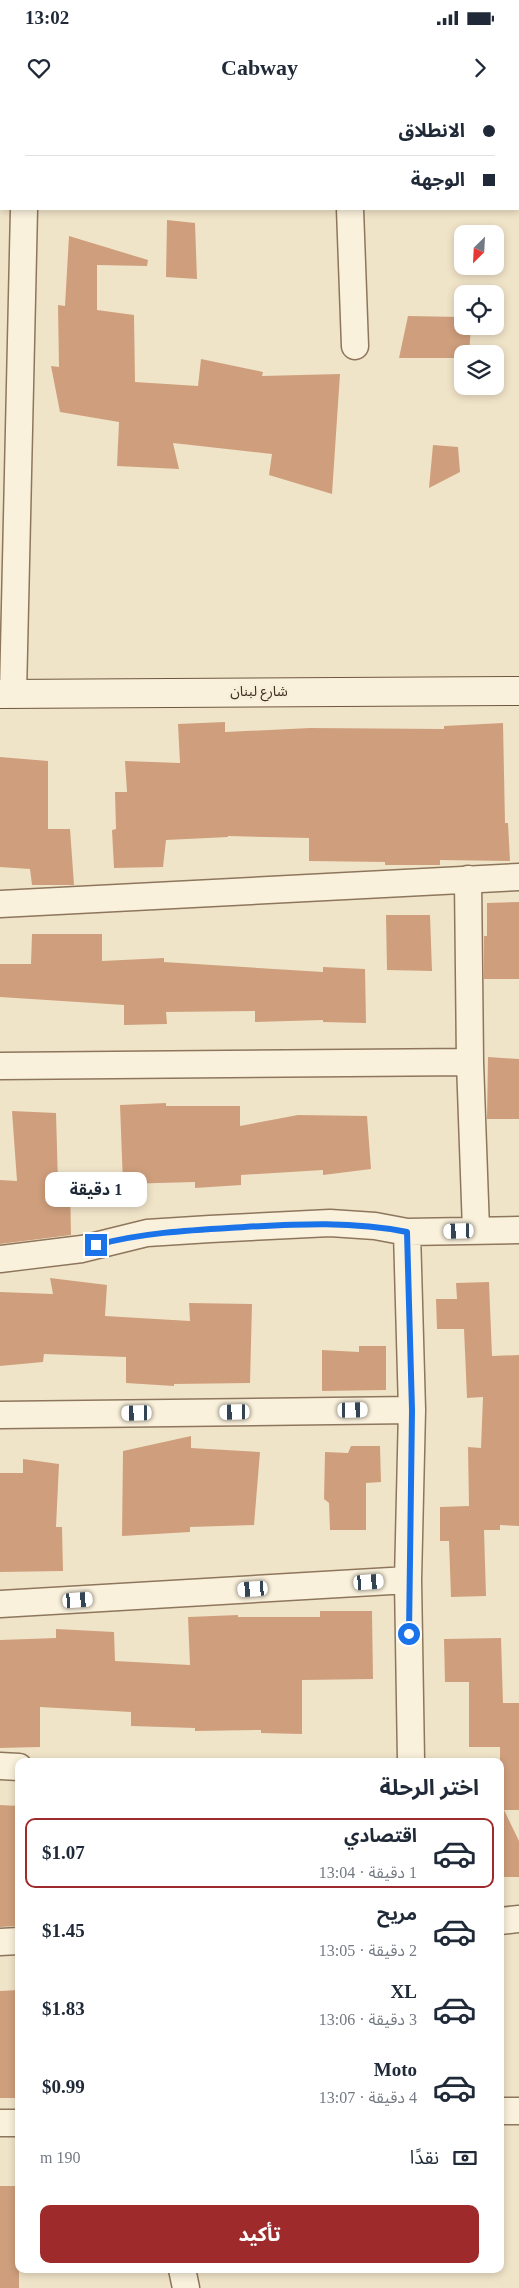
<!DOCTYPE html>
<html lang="ar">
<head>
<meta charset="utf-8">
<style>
	:root { --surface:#fff; --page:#f6f6f7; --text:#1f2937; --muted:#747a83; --line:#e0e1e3; --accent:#9e2a2b }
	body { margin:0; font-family:"Times New Roman","Noto Sans Arabic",serif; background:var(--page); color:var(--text); direction:rtl; height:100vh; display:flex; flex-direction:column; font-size:19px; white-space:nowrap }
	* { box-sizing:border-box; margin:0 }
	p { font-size:16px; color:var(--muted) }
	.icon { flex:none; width:28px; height:28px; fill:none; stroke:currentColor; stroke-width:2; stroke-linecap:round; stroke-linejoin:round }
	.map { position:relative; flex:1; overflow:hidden; direction:ltr }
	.drawer { position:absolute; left:15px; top:1658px; width:489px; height:515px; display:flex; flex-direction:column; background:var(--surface); border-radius:10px; box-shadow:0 2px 8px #0003; direction:rtl }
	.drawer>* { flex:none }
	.guide { position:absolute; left:0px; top:0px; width:520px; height:110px; box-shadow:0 2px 8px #0003; direction:rtl; display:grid; align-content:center; height:110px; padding:0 25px; background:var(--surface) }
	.needle { width:32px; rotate:204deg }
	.buttons { position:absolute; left:454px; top:125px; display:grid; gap:10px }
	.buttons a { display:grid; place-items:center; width:50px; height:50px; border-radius:10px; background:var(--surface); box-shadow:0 2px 8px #0003; font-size:25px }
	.end { position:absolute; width:22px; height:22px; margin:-11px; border:6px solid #1a73e8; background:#fff; box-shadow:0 0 0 2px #fff }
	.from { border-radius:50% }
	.bubble { position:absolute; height:35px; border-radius:10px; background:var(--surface); box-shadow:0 2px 8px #0003; font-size:16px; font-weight:700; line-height:35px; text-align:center; direction:rtl }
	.car { position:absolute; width:15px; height:30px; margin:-15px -8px; border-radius:6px; box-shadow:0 0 4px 1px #0007; background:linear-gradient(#fff 24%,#345 0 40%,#fff 0 76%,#345 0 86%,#fff 0) }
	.guide b { display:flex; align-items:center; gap:18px; height:48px; font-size:19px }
	.guide b+b { border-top:1px solid var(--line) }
	.guide i { width:12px; height:12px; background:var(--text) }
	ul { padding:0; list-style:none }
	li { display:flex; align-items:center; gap:15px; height:70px; margin:0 10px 8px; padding:0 15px; border:2px solid transparent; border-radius:10px }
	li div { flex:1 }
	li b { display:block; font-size:19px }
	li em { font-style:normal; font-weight:700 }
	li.current { border-color:var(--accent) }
	li>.icon { width:45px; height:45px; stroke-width:1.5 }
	h2 { padding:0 25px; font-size:22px; line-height:60px }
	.pay { display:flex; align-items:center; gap:12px; height:55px; padding:0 25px; font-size:19px }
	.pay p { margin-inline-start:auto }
	.cta { display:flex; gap:10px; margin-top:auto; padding:10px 25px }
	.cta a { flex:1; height:58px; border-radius:10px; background:var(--accent); color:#fff; font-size:20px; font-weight:700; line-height:58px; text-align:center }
	.status { display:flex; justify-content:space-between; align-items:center; height:35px; padding:0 25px; background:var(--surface); direction:ltr }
	.status svg { height:14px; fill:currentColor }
	header { display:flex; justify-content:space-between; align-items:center; height:65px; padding:0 25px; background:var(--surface); font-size:22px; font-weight:700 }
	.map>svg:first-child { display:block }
	.building { fill:#cf9f7d }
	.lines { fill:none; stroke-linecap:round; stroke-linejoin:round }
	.street-casing { stroke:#8d765c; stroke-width:29 }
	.secondary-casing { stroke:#6f573f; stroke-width:30 }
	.street { stroke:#faf1dc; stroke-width:26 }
	.secondary { stroke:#faf1dc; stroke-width:28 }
	.route { stroke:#1a73e8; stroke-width:6 }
	.labels { text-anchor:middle; stroke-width:5; stroke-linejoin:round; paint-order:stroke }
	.street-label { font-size:14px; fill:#3d2e20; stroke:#f7eed8 }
</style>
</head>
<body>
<div class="status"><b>13:02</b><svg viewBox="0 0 49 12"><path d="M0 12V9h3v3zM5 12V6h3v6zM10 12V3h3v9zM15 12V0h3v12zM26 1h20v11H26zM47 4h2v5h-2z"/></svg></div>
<header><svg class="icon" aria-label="forward" viewBox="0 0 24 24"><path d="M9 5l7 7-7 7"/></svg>Cabway<svg class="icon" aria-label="heart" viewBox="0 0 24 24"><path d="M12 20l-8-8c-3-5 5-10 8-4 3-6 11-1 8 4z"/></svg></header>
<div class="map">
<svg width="519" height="2188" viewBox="0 0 519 2188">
	<rect width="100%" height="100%" fill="#f0e4c8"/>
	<path class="building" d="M167,120L195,123L197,179L166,177Z
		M69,136L148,160L147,166L97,165V210L134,215L135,282L198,286L201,259L263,272L262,276L340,274L332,394L269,375L272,354L173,343L179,369L117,366L119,322L60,312L51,266L59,267L58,205L65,206Z
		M408,216L462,217V226H471L469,254H462V258H399Z
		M433,345L458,347L460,372L429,388Z
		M225,622V632L310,628L444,629V626L503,623L505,723H508L510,761L440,760V765H385V762L309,761V738L228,736V737L166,740L163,767L114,768L112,730L116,729L115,692H127L125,661L180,663L178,624Z
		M0,657L48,661V729H70L74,785H32L30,769L0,767Z
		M519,802V879H484V836H487V803Z
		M386,815H430L432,871L387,870Z
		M32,834H102V861L164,858V862L323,872V867L365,869L366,923L323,922V920L255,922V911L166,912L167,924L124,925V905L0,897V864H31Z
		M488,957L519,959V1019H487Z
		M166,1003V1006H240V1026L298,1015L367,1016L371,1069L323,1075V1070L241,1075V1085L195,1088V1082L123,1084L120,1005Z
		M12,1011L56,1013L58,1084L70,1085L71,1135L0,1144V1080L17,1081Z
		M50,1178L107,1185L105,1216L190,1221L189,1203L252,1204L250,1283L174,1284V1286L126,1283V1257L44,1254L43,1262L0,1266V1192L53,1194Z
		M489,1182L492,1256L519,1255V1426L500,1425V1430H484L486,1496L451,1497L449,1441H440V1407L469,1406L468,1347L481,1348L483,1297L467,1298L464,1229H437L436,1199H457L456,1183Z
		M359,1246H386V1290L322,1291V1250L359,1252Z
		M191,1336V1348L260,1352L254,1425L190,1427V1432L122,1436L123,1351Z
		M351,1346H380L381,1382L366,1383V1430H330L329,1403L324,1399L325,1352L348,1353Z
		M23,1359L59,1364L56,1427H62L63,1471L0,1472V1373H23Z
		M320,1511H372L373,1579L302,1580V1634L261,1633V1630L195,1631V1628L131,1626V1612L40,1607V1647L0,1648V1540L56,1538V1529L114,1532L115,1561L190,1565L188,1517L238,1515V1517H320Z
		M501,1538L503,1603H519V1710H504L519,1741V1777H500V1647H469V1582H445L444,1539Z
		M0,1705L19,1706L17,1826L0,1827Z
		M19,1890V1998H0V1891Z
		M0,2086H19V2188H0Z"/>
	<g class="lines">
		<defs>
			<path id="street" d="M28,1V0
				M350,1V0
				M0,95H1
				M350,109L355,246
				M13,594L24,109
				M468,779L470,962L476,1130
				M0,804L519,777
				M0,966L470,962
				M407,1132L412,1310L408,1480L411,1661
				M0,1159L82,1149L147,1133L210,1129L330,1123L375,1126L407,1132L519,1130
				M0,1315L412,1310
				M0,1504L408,1480
				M0,1666L19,1667
				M500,1821L519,1819
				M0,1842L19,1841
				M500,2011H519
				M0,2023H19
				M182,2169L186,2188"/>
			<path id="secondary" d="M0,594L519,591"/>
		</defs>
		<use href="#street" class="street-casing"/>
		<use href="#secondary" class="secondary-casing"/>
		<use href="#street" class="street"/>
		<use href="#secondary" class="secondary"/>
	</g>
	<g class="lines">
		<path class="route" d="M96,1145C145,1132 194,1130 244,1127C299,1124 353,1121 407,1132L412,1310L409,1534"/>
	</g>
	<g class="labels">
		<g class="street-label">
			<text x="259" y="596">شارع لبنان</text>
		</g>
	</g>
</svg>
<div class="buttons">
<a><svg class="needle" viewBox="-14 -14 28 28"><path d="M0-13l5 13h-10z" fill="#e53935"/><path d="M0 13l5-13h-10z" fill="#747a83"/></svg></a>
<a><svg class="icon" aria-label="locate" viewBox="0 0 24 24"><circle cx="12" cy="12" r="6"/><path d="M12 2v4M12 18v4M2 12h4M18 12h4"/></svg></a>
<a><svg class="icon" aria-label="layers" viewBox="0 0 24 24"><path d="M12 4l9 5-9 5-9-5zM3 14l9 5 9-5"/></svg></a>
</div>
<i class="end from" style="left:409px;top:1534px"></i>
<i class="end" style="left:96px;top:1145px"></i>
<div class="bubble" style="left:45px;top:1072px;width:102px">1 دقيقة</div>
<i class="car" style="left:459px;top:1131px;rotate:268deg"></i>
<i class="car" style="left:353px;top:1310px;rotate:89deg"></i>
<i class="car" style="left:235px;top:1312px;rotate:269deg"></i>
<i class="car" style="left:137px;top:1313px;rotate:269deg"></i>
<i class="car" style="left:369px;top:1482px;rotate:86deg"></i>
<i class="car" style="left:253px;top:1489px;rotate:266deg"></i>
<i class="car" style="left:78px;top:1500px;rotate:86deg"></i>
<div class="guide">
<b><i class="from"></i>الانطلاق</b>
<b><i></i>الوجهة</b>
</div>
<section class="drawer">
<h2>اختر الرحلة</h2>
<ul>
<li class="current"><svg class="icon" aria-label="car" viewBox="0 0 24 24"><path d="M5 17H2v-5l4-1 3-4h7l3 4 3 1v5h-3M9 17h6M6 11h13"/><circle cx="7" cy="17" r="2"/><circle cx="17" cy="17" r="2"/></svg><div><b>اقتصادي</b><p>1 دقيقة · 13:04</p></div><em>$1.07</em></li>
<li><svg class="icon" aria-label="car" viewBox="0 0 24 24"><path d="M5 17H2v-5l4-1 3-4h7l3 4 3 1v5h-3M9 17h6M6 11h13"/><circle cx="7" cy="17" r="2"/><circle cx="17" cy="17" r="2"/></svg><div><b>مريح</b><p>2 دقيقة · 13:05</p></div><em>$1.45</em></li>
<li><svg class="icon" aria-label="car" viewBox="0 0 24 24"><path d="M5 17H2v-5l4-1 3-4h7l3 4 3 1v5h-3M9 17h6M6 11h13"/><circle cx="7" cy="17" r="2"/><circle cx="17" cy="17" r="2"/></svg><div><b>XL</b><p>3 دقيقة · 13:06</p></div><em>$1.83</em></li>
<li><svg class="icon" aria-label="car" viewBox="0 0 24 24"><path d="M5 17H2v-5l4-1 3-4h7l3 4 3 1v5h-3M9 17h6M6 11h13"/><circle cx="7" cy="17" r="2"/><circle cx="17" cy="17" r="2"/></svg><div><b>Moto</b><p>4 دقيقة · 13:07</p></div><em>$0.99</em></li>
</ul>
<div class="pay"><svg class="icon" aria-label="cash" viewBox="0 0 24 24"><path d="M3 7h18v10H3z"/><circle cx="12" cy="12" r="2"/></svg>نقدًا<p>190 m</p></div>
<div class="cta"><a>تأكيد</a></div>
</section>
</div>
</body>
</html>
